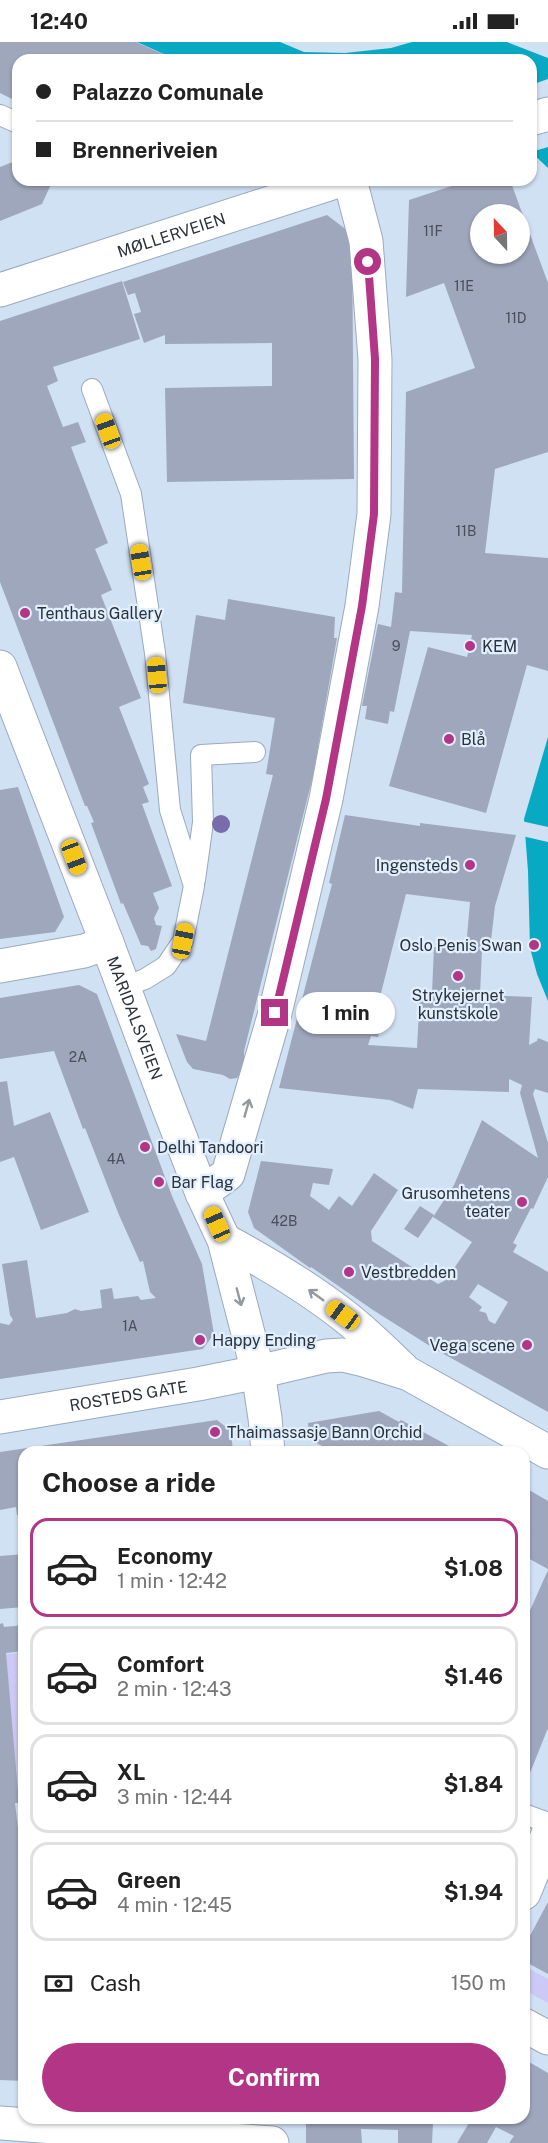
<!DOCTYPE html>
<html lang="en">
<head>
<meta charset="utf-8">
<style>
	:root { --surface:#fff; --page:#f6f6f6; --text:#222; --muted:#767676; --line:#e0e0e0; --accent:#b33585 }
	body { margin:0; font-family:"Public Sans",sans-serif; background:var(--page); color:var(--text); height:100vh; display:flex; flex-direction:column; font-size:22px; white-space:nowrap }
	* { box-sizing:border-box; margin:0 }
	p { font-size:20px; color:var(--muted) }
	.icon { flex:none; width:33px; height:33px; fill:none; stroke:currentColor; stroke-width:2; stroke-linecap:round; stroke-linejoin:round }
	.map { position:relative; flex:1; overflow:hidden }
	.panel { position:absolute; left:18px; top:1404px; width:512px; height:678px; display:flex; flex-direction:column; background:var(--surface); border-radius:18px; box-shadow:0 2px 4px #0004 }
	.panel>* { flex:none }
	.guide { position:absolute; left:12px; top:12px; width:525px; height:132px; border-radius:18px; box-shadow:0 2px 4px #0004; display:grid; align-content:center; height:132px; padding:0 24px; background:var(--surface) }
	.needle { width:39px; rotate:338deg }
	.controls { position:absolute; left:470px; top:162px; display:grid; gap:12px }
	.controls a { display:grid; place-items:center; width:60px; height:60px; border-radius:50%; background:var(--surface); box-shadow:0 2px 4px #0004; font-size:30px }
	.end { position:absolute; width:27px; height:27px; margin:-14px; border:8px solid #b33585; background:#fff; box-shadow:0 0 0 3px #fff }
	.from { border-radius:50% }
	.bubble { position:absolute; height:42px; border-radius:21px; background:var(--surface); box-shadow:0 2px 4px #0004; font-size:20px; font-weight:700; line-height:42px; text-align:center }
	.car { position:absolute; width:18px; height:36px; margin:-18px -9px; border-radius:8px; box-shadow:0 0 4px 2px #0007; background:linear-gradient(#f5c518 24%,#345 0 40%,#f5c518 0 76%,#345 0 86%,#f5c518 0) }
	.guide b { display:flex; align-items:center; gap:21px; height:57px; font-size:22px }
	.guide b+b { border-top:2px solid var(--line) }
	.guide i { width:15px; height:15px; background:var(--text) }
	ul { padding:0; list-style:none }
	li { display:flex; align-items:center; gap:18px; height:99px; margin:0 12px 9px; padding:0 12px; border:3px solid var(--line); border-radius:18px }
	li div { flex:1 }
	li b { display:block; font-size:22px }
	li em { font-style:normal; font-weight:700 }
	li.on { border-color:var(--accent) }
	li>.icon { width:54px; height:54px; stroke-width:1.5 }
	h2 { padding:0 24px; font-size:27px; line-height:72px }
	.pay { display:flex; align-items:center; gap:15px; height:66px; padding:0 24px; font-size:22px }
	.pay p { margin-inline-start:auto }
	.button { display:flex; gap:12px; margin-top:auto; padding:12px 24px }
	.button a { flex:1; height:69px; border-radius:36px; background:var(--accent); color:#fff; font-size:24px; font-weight:700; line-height:69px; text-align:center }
	.status { display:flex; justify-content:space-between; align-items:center; height:42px; padding:0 30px; background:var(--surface); direction:ltr }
	.status svg { height:16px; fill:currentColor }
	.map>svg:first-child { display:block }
	.green { fill:#cdc9f6 }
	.water { fill:#08aac3 }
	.pier { fill:#d1e1f4 }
	.building { fill:#9fa7bc; fill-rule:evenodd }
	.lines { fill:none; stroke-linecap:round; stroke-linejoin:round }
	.service-casing { stroke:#9aaabc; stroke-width:22 }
	.minor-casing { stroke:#9aaabc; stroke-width:35 }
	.tertiary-casing { stroke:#9aaabc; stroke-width:35 }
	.secondary-casing { stroke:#9aaabc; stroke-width:35 }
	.service { stroke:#fff; stroke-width:20 }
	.minor { stroke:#fff; stroke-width:33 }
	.tertiary { stroke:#fff; stroke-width:33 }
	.secondary { stroke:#fff; stroke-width:33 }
	.tree { fill:#786caa }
	.oneway { stroke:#95989c }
	.route { stroke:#b33585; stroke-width:8 }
	.poi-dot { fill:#b33585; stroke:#e1eefe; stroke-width:2 }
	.labels { text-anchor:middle; stroke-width:4.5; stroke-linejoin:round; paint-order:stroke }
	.number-label { font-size:14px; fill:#484f5a }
	.street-label { font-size:16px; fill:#2b3239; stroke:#e1eefe }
	.poi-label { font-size:16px; fill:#2b3239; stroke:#e1eefe; text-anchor:start }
</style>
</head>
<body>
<div class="status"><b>12:40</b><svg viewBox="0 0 49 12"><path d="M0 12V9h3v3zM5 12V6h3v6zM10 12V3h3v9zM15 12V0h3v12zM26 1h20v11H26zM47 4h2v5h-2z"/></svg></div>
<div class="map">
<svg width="548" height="2101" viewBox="0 0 548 2101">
	<rect width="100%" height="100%" fill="#d1e1f4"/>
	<path class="green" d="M24,1610V1777L22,1758L14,1759L3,1613Z
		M24,1784V1934L15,1886L16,1785Z
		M524,1924L548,1937V1961L524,1948Z"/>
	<path class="water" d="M137,0H280L304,10L345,11L391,6L412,0H507L548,16V126L531,110V18H177Z
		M548,695V959L537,932L530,906L528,829L524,777Z"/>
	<path class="pier" d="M548,37V105L531,110V43Z
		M521,779L548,785V800L522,794Z"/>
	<path class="building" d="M0,0H136L176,18H18V60L0,51Z
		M18,118V138H53L42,162L0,179V125Z
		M470,138H510L548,241V410L495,427L485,511L548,516V629L527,623L486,771L389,744L428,605L467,615L472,593L410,589L394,670L390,669L388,682L365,677L367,664H362L378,582L391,585L395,550L402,551L406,350L475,326L444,241L406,255L409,158ZM480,172H519V212H480Z
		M327,173L352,192L354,437L167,440L165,346L272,344V301L165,302V293L144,301L134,272L141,270L135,251L128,253L123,240Z
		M122,239L140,297L53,325L58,339L47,344L63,385L78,380L86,400L71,405L108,501L95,507L112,548L101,553L141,656L119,665L149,742L143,745L149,760L142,762L172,844L153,851L159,866L154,876L156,883L162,884L156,907L151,909L148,904L141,903L123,861L121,862L91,781L94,780L87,764H85L0,540V279Z
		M228,557L335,575L334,596H337L313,734L244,1009V1018L240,1032L237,1036L230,1037L223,1033L193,1027L187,1020L176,992L206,999L273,733L266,732L275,676L183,661L196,573L225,578Z
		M18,745L64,875L55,890L0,897V748Z
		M345,773L420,784V781L516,793L495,864L490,907H482L480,953L532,955L529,1003L537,999L538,996L548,1000V1051L535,1047L533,1052L548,1101V1135L533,1167L531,1166L513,1201L517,1203L513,1210L548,1230V1370L433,1306L373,1268L311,1225L310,1226L254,1186L248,1170L261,1119L333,1127L329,1143L313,1141L310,1154L329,1168L339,1154L352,1164L374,1131L398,1148L371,1189L372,1199L438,1242L446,1238L472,1200L433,1175L454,1143L482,1078L538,1116L520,1051L522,1043L509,1037V1050L418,1047L413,1067L390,1058L279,1046L332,842L329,841ZM406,852L470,860L466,906L434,905L432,951H420L417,1006L368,1003L371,994L378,995L386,961L379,959ZM478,1242L508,1260L495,1282L489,1279L486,1271L479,1269L482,1265L469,1255Z
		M79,943L97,952L172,1154L202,1222L214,1292L203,1307L0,1337V1281L9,1283L13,1278L10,1273L2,1222L27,1218L36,1276L67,1271L75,1267L81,1269L102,1266L100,1248L112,1246L114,1257L138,1254L141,1258L156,1256L150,1250L143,1219L140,1220L119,1173L85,1086L83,1087L54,1009L0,1017V956Z
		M7,1039L14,1084L50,1070L89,1170L41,1188L14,1115L0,1120V1040Z
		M420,1164L434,1173L418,1196L404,1187Z
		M379,1369L399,1380L401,1378L460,1410H333L309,1397L308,1381Z
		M217,1378L231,1389L233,1410H24V1472L17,1473L16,1465L0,1468V1410Z
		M524,1445L548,1459V1527L524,1514Z
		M24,1512V1565L0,1567V1514Z
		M548,1528V1686L524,1746V1582Z
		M3,1581L4,1585L24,1583V1609L6,1611L19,1761H15L18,1786H20V1883H24V2039L0,2038V1582Z
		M548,1860V1932L524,1919V1905Z
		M524,2017L548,2031V2101H509L514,2094L496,2085L487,2101H457L472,2076H524Z
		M306,2076H426L433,2081L432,2101H398V2088L361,2087L362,2101H306Z"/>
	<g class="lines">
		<defs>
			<path id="service" d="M0,73L18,81
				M92,347L131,452L155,611L170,768L194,844L183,899L166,924L145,937L124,945
				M195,838L203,780L201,713L255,710
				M524,1772L548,1781"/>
			<g id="minor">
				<path d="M0,924L84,909L107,901"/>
				<path d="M202,1151L228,1132L275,971L326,757L362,564L374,472L375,317L366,199L350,138"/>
				<path id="s1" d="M0,1375L198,1342L258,1330L265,1376L268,1410"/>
				<path d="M524,1851L548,1792"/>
				<path d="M524,1983L548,1996"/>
				<path d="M0,2081L272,2101"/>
			</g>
			<g id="tertiary">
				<path d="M531,77L548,72"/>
				<path id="s2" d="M0,248L341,138"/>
			</g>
			<g id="secondary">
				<path id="s3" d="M0,625L107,901L167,1061L202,1151L224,1198L258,1330L326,1314L343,1313L364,1318L409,1332L548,1410"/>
				<path d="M224,1198C265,1220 306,1244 343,1273C364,1289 383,1308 402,1326"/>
			</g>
		</defs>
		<use href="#service" class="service-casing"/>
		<use href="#minor" class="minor-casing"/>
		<use href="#tertiary" class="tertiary-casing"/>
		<use href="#secondary" class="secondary-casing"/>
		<use href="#service" class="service"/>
		<use href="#minor" class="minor"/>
		<use href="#tertiary" class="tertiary"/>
		<use href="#secondary" class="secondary"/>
	</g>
	<circle class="tree" cx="221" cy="782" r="9"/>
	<defs><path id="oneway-shaft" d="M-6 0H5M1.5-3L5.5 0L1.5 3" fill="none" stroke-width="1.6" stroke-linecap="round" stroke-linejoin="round" transform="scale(1.5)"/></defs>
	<g class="oneway">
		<use href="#oneway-shaft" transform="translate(247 1066) rotate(-74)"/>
		<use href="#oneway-shaft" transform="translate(316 1253) rotate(-144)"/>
		<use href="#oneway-shaft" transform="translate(239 1255) rotate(75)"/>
	</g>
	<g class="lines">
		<path class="route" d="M275,971L326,757L362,564L374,472L375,317L368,220"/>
	</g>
	<g class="poi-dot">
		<circle cx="25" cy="571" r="6"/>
		<circle cx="470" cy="604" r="6"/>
		<circle cx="449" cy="697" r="6"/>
		<circle cx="470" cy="823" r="6"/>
		<circle cx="534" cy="903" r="6"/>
		<circle cx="458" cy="934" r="6"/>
		<circle cx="145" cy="1105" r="6"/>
		<circle cx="159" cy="1140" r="6"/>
		<circle cx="522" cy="1160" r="6"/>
		<circle cx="349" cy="1230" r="6"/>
		<circle cx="200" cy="1298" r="6"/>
		<circle cx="527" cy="1303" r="6"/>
		<circle cx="215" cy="1390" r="6"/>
	</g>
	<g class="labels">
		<g class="number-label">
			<text x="433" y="194">11F</text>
			<text x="464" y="249">11E</text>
			<text x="516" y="281">11D</text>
			<text x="466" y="494">11B</text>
			<text x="396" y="609">9</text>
			<text x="78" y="1020">2A</text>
			<text x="116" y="1122">4A</text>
			<text x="284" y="1184">42B</text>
			<text x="130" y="1289">1A</text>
		</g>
		<g class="street-label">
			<text dy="6" stroke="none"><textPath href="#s2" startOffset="180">MØLLERVEIEN</textPath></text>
			<text dy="6" stroke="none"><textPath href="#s3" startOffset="376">MARIDALSVEIEN</textPath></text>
			<text dy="6" stroke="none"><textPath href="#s1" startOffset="130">ROSTEDS GATE</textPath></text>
		</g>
		<g class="poi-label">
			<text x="37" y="577">Tenthaus Gallery</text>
			<text x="482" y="610">KEM</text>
			<text x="461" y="703">Blå</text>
			<text x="458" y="829" text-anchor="end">Ingensteds</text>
			<text x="522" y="909" text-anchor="end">Oslo Penis Swan</text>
			<text x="458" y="959" text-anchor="middle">Strykejernet<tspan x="458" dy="18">kunstskole</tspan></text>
			<text x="157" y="1111">Delhi Tandoori</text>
			<text x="171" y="1146">Bar Flag</text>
			<text x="510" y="1157" text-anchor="end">Grusomhetens<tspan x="510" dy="18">teater</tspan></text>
			<text x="361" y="1236">Vestbredden</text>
			<text x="212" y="1304">Happy Ending</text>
			<text x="515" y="1309" text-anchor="end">Vega scene</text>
			<text x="227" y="1396">Thaimassasje Bann Orchid</text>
		</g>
	</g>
</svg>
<div class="controls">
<a><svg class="needle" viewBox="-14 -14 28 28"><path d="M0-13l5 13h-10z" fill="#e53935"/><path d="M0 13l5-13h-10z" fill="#767676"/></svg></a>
</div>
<i class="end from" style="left:368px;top:220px"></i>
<i class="end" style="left:275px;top:971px"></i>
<div class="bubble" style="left:296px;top:950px;width:99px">1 min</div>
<i class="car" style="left:108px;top:389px;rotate:340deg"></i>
<i class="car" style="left:141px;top:520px;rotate:351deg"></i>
<i class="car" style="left:157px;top:633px;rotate:355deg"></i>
<i class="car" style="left:74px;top:815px;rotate:159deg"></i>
<i class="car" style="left:183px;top:899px;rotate:11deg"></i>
<i class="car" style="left:217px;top:1182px;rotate:336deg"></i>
<i class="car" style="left:343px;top:1273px;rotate:306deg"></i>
<div class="guide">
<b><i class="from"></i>Palazzo Comunale</b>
<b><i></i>Brenneriveien</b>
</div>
<section class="panel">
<h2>Choose a ride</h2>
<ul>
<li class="on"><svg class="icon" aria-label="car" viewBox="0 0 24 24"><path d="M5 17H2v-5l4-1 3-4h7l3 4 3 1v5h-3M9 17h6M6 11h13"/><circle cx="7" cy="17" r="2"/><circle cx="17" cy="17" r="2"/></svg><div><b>Economy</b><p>1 min · 12:42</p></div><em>$1.08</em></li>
<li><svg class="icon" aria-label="car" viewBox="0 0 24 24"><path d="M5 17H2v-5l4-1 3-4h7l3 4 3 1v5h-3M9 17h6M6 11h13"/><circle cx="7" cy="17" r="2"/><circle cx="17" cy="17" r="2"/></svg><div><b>Comfort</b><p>2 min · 12:43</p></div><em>$1.46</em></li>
<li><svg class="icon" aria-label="car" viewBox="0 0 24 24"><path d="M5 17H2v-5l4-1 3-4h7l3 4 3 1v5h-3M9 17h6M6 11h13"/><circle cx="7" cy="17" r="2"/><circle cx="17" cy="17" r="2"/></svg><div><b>XL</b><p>3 min · 12:44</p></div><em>$1.84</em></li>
<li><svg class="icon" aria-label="car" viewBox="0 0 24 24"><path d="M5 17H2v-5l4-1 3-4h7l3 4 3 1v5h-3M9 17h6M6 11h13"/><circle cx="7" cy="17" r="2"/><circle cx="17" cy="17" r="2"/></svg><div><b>Green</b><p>4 min · 12:45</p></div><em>$1.94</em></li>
</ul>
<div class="pay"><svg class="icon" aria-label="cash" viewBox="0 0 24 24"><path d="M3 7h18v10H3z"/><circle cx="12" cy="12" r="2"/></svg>Cash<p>150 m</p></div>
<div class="button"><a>Confirm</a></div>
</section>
</div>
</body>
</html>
